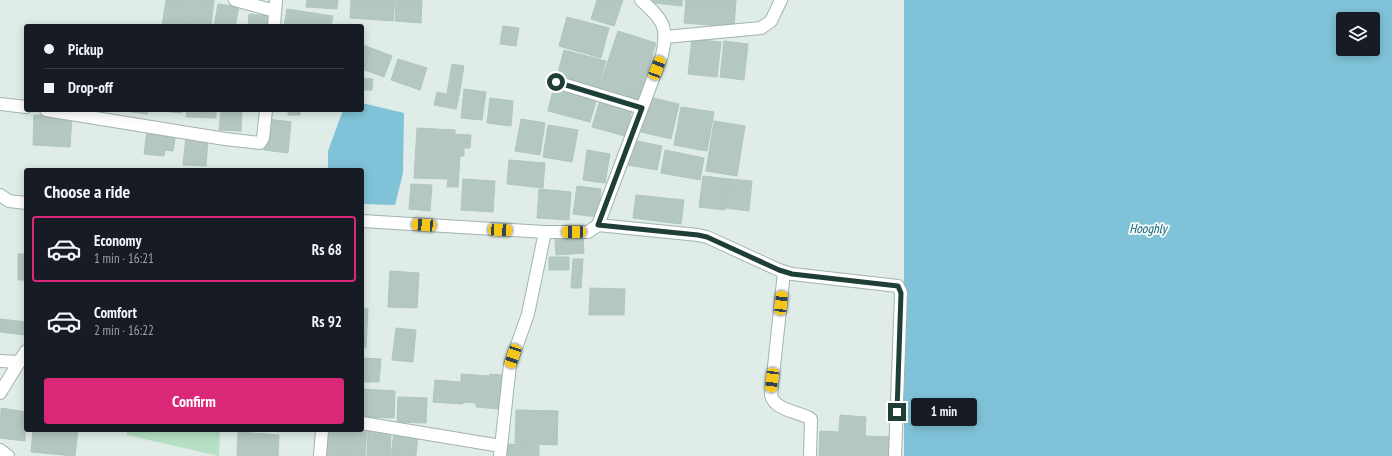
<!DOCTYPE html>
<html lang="en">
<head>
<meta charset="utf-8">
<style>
	:root { --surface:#171b24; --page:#20242c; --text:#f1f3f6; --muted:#9ea1a6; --line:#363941; --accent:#db2777 }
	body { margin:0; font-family:"PT Sans Narrow",sans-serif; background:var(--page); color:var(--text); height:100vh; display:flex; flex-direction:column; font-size:15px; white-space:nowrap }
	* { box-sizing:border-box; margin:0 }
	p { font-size:13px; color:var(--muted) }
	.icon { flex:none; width:22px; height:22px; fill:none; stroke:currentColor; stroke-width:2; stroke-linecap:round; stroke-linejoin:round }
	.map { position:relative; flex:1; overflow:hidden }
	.drawer { position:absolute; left:24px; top:168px; width:340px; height:264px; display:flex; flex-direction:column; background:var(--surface); border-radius:4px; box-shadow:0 2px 10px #0003 }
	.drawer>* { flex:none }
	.hud { position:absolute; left:24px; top:24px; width:340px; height:88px; border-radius:4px; box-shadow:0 2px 10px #0003; display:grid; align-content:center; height:88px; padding:0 20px; background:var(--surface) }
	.controls { position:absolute; left:1336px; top:12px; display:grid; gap:8px }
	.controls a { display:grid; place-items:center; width:44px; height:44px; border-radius:4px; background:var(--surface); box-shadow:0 2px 10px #0003; font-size:20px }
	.end { position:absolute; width:18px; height:18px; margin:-9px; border:5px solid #1e3e38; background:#fff; box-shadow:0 0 0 2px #fff }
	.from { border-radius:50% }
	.bubble { position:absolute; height:28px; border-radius:4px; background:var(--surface); box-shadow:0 2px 10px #0003; font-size:13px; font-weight:600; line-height:28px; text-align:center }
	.car { position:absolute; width:12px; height:24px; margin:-12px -6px; border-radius:5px; box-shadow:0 0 3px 1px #0007; background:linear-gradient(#f5c518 24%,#345 0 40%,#f5c518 0 76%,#345 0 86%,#f5c518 0) }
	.hud b { display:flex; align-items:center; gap:14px; height:38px; font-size:15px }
	.hud b+b { border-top:1px solid var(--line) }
	.hud i { width:10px; height:10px; background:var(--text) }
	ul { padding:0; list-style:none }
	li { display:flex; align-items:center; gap:12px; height:66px; margin:0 8px 6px; padding:0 12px; border:2px solid transparent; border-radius:4px }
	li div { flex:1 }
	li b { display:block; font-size:15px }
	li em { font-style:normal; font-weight:600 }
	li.active { border-color:var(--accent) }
	li>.icon { width:36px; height:36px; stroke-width:1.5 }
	h2 { padding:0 20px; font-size:18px; line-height:48px }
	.cta { display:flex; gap:8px; margin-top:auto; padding:8px 20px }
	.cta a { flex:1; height:46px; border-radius:4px; background:var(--accent); color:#fff; font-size:16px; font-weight:600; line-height:46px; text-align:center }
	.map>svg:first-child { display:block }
	.green { fill:#b5e0c4 }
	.water { fill:#80c3d8; fill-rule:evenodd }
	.building { fill:#b4c7c0; stroke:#b0c6bf }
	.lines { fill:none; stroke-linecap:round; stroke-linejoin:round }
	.minor-casing { stroke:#a1b4af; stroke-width:14 }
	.minor { stroke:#fff; stroke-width:12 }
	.route { stroke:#1e3e38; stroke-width:5 }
	.labels { text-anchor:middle; stroke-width:4; stroke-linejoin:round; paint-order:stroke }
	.water-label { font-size:13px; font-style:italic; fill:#126480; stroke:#eff8f4 }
</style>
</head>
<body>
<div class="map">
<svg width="1392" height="456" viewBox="0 0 1392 456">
	<rect width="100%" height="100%" fill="#dfece7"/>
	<path class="green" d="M127,430H220L219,456L127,435Z"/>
	<path class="water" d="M904,0H1392V456H904ZM1343,19H1373V49H1343Z
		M362,103L404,113L403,173L395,205L362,204V170H328V151L343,110H362Z"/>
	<path class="building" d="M166,0H192L188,26H162Z
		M193,0H214L211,26H189Z
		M307,0H338L337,9L306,7Z
		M351,0H395L393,21L350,18Z
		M396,0H422L421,23L395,21Z
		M597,0H623L614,26L591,19Z
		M653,0H682V6L653,3Z
		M686,0H736L734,27L684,23Z
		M218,4L239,7L235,26H214Z
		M287,9L333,16L331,26H284Z
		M249,14L270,16L269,26H248Z
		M567,17L609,28L601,58L559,46Z
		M503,26L519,28L516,46L500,44Z
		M618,31L656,43L638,101L599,88Z
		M692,39L721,42L717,77L688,74Z
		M724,41L748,44L744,80L720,77Z
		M363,45L392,56L384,77L362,69Z
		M564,50L606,61L598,88L557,77Z
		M398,59L427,68L420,90L391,80Z
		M452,64L464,66L459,96L447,93Z
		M362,78L373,79L372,90H362Z
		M554,86L597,98L590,122L548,111Z
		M464,89L486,92L482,120L461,118Z
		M437,92L459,97L456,109L434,105Z
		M649,97L679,104L671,139L641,132Z
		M490,98L513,101L511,126L487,123Z
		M600,100L632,110L625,136L592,127Z
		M681,107L714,112L707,151L674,145Z
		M118,110H148L147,114Z
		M151,110H182V113Z
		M187,110H216V118L186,117Z
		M221,110H242L241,131L219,130Z
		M288,110H300V115H288Z
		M34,115L72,117L70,147L33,145Z
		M268,119L291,122L288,153L264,150Z
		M521,119L545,123L540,155L515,151Z
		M714,121L745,126L737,176L706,171Z
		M548,125L578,130L572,162L543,157Z
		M417,128L455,130V134L471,135L470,148H464V156H460L458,187H447L448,179L414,178Z
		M147,130L176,133L173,151L165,150L164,156L144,154Z
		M186,136L208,138L206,166L183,165Z
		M632,140L662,146L657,170L628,165Z
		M587,150L610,154L605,183L583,180Z
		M665,150L704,158L700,180L661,173Z
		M509,160L545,163L543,188L507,184Z
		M703,176L729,179L725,210L699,207Z
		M463,179L495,181L493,212L461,210Z
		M729,179L752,181L749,211L726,208Z
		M411,184L432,185L430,211L409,209Z
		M577,186L601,189L598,217L573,214Z
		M539,189L571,192L569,220L537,218Z
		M636,195L684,200L681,224L633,218Z
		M583,237L584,253L556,255L555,239Z
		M18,254H26V280H18Z
		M549,257H569V270H549Z
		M573,259H583L581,288H571Z
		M390,271L419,273L417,308L388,307Z
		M590,288L625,289L624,315H589Z
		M362,308L368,309L366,348H362Z
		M0,319L26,322V335L0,332Z
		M396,328L416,330L413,362L392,360Z
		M362,358L381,359L379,382H362Z
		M461,374L490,376V374L502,375L499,409L476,407V403L463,402V404L433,402L435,380L461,382Z
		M362,389L395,391L394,418L362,417Z
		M398,397L427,398L426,423L397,422Z
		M1,408L26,412L25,441L0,438Z
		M516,410L558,411L557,445L515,443Z
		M840,415L866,417L865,436L892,437L891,456H819L820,431L839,432Z
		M362,425L367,426L365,456H344L346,430H362Z
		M33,430H78L75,456L31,452Z
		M323,430H345L344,456H322Z
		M368,431L391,432L390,456H367Z
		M238,432L279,435L278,456H237Z
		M394,432L418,434L416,456H391Z
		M505,444L539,445V456H504Z"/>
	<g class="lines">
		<defs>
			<path id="minor" d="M235,0L275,11
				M274,26L276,0
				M665,37L761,28L771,21L781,0
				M556,82L642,108
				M0,104L26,107
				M46,110L225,139L260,143L263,138L266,110
				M0,195L9,201L26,203
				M362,221L545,232H588L598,225L662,55C669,26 662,19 641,0
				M598,225L698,235L707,237L779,270L792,274L898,286L901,293L895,456
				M784,272L771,395C775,411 798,411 811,419L810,456
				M0,361L19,362
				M0,393L26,351
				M362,423L501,446
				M0,450L8,456
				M320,456L322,430
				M500,456L510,365L528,314L545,232"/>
		</defs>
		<use href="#minor" class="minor-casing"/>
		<use href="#minor" class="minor"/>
	</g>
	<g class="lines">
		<path class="route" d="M556,82L642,108L598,225L698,235L707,237L779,270L792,274L898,286L901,293L897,412"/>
	</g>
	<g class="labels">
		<g class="water-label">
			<text x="1148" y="233">Hooghly</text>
		</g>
	</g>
</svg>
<div class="controls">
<a><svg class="icon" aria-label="layers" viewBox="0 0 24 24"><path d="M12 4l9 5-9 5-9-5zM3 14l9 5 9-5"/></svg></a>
</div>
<i class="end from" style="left:556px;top:82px"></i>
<i class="end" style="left:897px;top:412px"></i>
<div class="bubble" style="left:911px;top:398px;width:66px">1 min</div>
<i class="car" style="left:657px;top:68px;rotate:21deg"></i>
<i class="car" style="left:424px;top:225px;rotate:274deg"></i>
<i class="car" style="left:500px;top:230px;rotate:93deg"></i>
<i class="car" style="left:574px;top:232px;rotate:270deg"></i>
<i class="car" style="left:781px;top:303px;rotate:6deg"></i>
<i class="car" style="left:513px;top:356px;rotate:198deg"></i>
<i class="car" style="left:772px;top:380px;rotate:187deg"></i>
<div class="hud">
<b><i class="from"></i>Pickup</b>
<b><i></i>Drop-off</b>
</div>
<section class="drawer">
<h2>Choose a ride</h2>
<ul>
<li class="active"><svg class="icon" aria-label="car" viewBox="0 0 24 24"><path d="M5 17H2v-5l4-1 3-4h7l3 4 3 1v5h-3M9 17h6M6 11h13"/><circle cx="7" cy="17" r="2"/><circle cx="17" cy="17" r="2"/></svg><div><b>Economy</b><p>1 min · 16:21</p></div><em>Rs 68</em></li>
<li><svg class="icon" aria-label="car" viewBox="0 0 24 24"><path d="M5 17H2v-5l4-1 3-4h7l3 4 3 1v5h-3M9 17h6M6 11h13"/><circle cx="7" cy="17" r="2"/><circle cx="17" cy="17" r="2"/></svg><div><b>Comfort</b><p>2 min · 16:22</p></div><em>Rs 92</em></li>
</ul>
<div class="cta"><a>Confirm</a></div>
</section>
</div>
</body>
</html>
